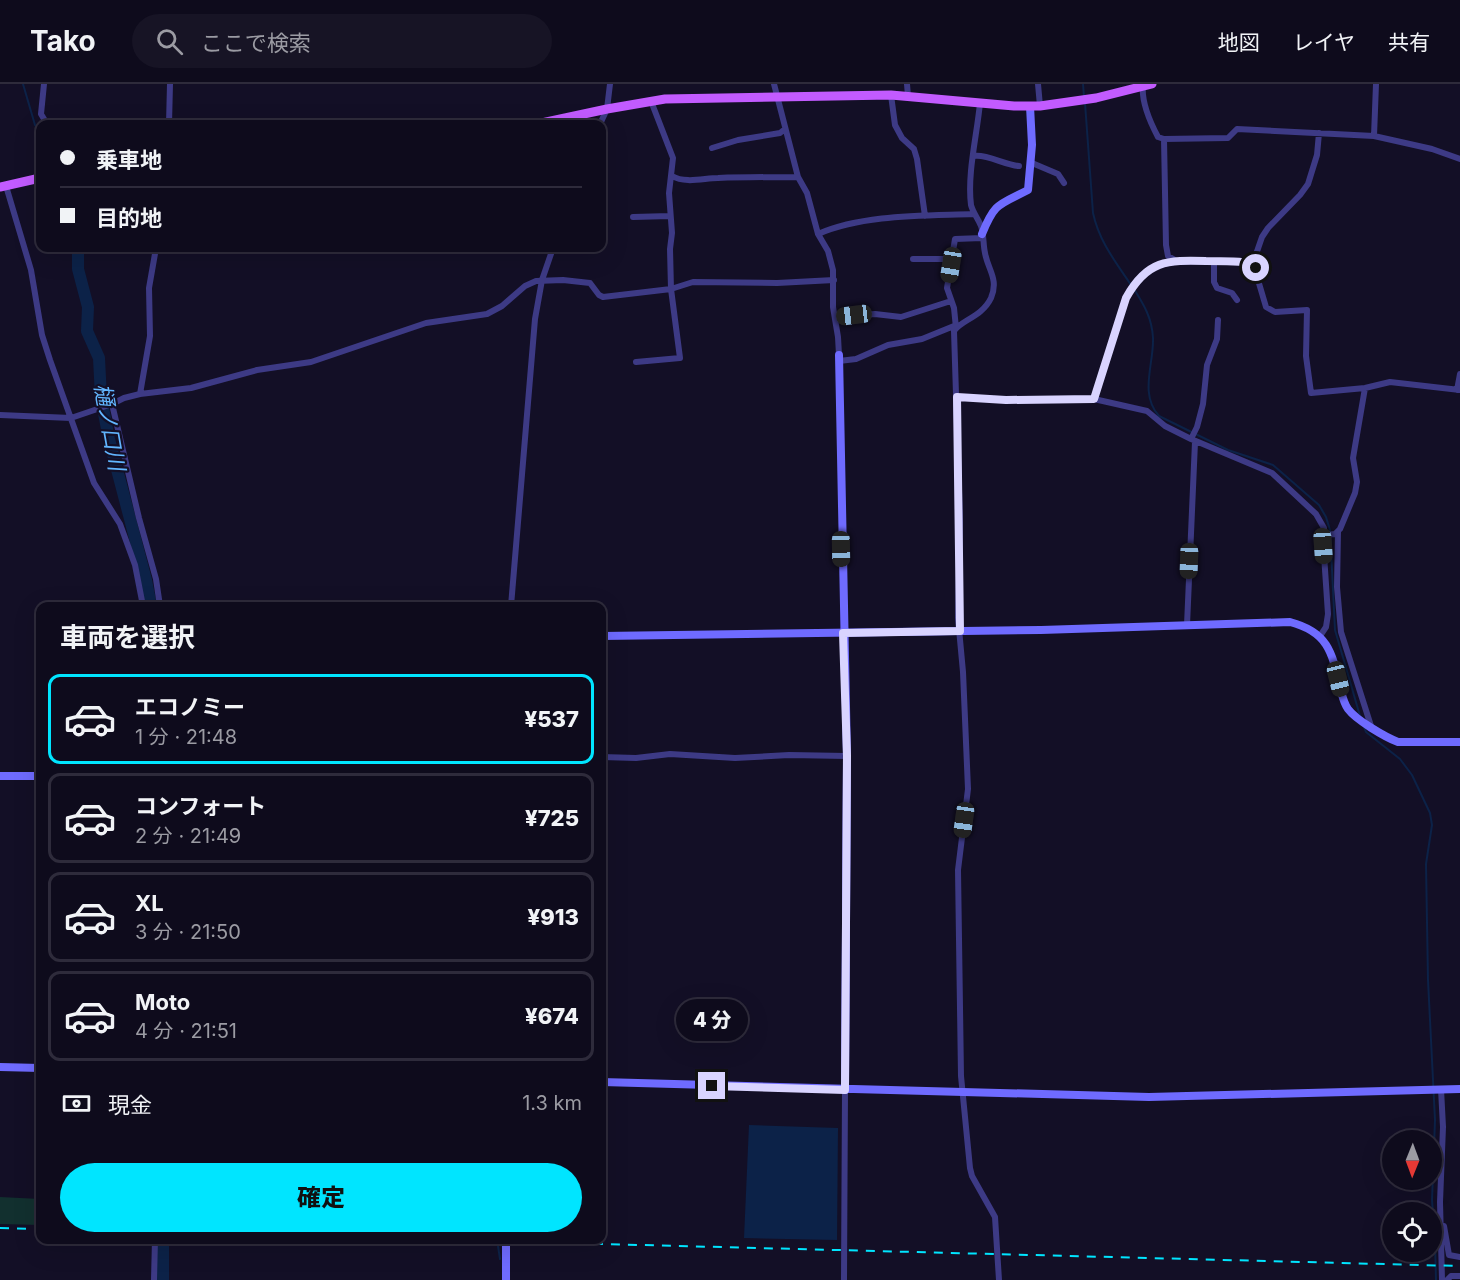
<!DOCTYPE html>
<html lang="ja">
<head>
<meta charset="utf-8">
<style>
	:root { --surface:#0e0b1c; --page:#171425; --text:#f1f3f6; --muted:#9b9ba3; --line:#2e2b3b; --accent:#00e5ff }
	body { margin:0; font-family:Inter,"Noto Sans JP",sans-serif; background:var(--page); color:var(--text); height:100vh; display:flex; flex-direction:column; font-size:22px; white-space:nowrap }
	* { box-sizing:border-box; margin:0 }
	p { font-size:20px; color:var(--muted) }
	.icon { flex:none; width:33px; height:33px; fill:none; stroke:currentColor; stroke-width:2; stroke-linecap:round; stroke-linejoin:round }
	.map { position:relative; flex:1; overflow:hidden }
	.side { position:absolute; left:36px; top:518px; width:570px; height:642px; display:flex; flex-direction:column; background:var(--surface); border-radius:12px; box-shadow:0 6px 24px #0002,0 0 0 2px var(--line) }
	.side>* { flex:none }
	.hud { position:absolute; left:36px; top:36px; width:570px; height:132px; border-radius:12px; box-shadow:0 6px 24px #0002,0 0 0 2px var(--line); display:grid; align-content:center; height:132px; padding:0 24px; background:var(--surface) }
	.needle { width:39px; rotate:181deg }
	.tools { position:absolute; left:1382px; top:1046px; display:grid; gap:12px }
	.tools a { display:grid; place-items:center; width:60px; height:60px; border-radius:50%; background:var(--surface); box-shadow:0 6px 24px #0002,0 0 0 2px var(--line); font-size:30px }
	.end { position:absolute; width:27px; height:27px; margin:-14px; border:8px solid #d9d4ff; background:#111; box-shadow:0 0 0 3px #111 }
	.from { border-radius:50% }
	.bubble { position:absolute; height:42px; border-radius:21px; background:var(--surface); box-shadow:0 6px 24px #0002,0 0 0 2px var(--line); font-size:20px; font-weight:800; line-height:42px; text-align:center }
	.car { position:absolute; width:18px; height:36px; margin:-18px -9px; border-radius:8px; box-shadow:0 0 4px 2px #0007; background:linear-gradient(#222 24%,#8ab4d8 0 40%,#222 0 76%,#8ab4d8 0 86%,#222 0) }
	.hud b { display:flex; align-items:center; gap:21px; height:57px; font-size:22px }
	.hud b+b { border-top:2px solid var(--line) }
	.hud i { width:15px; height:15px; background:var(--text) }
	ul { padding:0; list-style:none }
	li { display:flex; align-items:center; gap:18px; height:90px; margin:0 12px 9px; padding:0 12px; border:3px solid var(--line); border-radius:12px }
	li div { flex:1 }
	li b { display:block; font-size:22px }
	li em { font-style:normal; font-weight:800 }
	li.selected { border-color:var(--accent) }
	li>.icon { width:54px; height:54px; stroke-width:1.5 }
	h2 { padding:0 24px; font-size:27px; line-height:72px }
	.pay { display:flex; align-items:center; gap:15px; height:66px; padding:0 24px; font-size:22px }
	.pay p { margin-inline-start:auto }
	.primary-button { display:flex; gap:12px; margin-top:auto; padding:12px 24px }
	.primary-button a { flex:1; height:69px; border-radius:36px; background:var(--accent); color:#111; font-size:24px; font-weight:800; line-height:69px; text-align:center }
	header { display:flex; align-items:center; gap:36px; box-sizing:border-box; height:84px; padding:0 30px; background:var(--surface); border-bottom:2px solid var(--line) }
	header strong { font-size:28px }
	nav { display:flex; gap:33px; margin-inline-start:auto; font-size:21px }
	.search { width:420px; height:54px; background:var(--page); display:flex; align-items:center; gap:15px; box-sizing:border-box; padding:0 21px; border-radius:33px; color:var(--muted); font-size:22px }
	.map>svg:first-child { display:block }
	.green { fill:#12302f }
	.water { fill:#0c2248 }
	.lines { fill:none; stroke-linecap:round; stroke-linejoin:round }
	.stream { stroke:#0c2248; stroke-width:2 }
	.river { stroke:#0c2248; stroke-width:12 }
	.street { stroke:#3d3a85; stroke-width:6 }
	.secondary { stroke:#6f6bff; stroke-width:8 }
	.primary { stroke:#c25bff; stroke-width:9 }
	.rail { stroke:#00e5ff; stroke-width:2; stroke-dasharray:9 8; stroke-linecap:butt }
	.route { stroke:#d9d4ff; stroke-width:8 }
	.labels { text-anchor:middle; stroke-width:4.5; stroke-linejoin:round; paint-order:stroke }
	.water-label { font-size:22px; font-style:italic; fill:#62b6ff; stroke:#130f26 }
</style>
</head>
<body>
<header>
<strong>Tako</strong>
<div class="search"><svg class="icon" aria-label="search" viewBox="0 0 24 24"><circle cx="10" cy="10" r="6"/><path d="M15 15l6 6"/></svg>ここで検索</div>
<nav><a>地図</a><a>レイヤ</a><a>共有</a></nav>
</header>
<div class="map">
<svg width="1460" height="1196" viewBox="0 0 1460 1196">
	<rect width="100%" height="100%" fill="#130f26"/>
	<path class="green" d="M0,1113L40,1115V1141L0,1140Z"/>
	<path class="water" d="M749,1041L838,1044L837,1156L744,1154Z"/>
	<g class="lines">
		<path class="stream" d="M23,0L35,41L40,48
			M1083,0L1084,13
			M1085,19L1093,129C1099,157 1115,177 1131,201
			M1134,205C1144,221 1152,234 1153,254C1154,280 1139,310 1159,332L1228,366L1273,381L1319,421L1326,433L1330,446L1335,546L1360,632
			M1364,643L1366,648L1400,675L1412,691L1430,729L1432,741L1426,780L1428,896L1435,1036L1432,1116L1435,1158L1436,1196
			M498,1162L500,1175"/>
		<path class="river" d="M78,164V185L88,223L87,247L99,274L101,314L109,355L146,496L151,522
			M163,1155V1196"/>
		<path class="street" d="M44,0L41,30L47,40
			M774,0L798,93L807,109L818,150L828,167L833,186V223L838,253L839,271
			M907,0L908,12
			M1038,0L1040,22
			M1143,0C1141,17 1150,38 1158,53L1164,55L1228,54L1237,45L1374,52L1432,65L1460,75
			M891,11L895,41L902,54L914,65L917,75L925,132
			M980,19C977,51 967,90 971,121C973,129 978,134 981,142C984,150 983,160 985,169C988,186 999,195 991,214C982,233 961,236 954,247L960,437L958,534L963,588L968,705L958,786L961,992L970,1084L972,1092L995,1133L999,1196
			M169,40L170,0
			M600,40L607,25L610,0
			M1319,49L1317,71L1308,100L1300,111L1268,144L1262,153L1253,179L1266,223L1275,228L1307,226L1306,272L1311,309L1365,304L1390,298L1460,306
			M1374,52L1376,0
			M1164,55L1166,161L1168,172L1175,176
			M712,64L738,56L780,49L785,45
			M974,72C988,70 1004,81 1019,82
			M1032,79L1058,90L1064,99
			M672,92C686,100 704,94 718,94C745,93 772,93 798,93
			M6,102L31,186L42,251L50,276L94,399L120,440L135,481L143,522
			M633,133L670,132
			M818,150C864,130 925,132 974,130
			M913,175H952
			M1214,177V198L1217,204L1232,209L1237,216
			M835,233L875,230L901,233L951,217
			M839,277L856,275L888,261L922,255L954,242L956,244L954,224L947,204L955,155L982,154
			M636,278L680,274L671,205L670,165L672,149L669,109L673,74L651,17
			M1457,306L1460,290
			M140,310L150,252L149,204L156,164
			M957,313L1006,316L1094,315L1147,327L1165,342L1191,355L1272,389L1316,430L1324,444V451
			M1094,315L1126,214C1145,178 1164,177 1201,177C1218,177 1236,177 1253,179
			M0,331L71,334L112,320
			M1191,355L1197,343L1203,320L1207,281L1217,255L1218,236
			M1338,448L1337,503L1341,548L1371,642
			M160,522L156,495L139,434L112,320L124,314L140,310L191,304L257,286L311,278L426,239L487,230L502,222L525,202L536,197L563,196L590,199L599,211L603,213L671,205L693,198L777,199L834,196
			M511,522L535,235L542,196L553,164
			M1187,541L1195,358
			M1320,552L1326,543L1328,530L1323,456L1324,451L1335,450L1340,445L1355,409L1357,398L1353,374L1365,304
			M602,673L636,674L670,670L735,674L789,671L847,672
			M1441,1005L1443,1043L1440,1118L1442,1196
			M1444,1142L1449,1171L1460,1173
			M154,1196L155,1155
			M844,1196L845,1006
			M1447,1196L1451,1192H1460"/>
		<path class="secondary" d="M982,150C995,118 999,121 1028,106L1032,61L1030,22
			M839,271L847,672L845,1006
			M602,552L1041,546L1290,538C1328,548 1332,568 1340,603C1342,610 1343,618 1348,625C1356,636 1385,653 1398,658H1460
			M0,692H40
			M0,983L40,984
			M602,998L1149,1013L1460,1005
			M506,1155V1196"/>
		<path class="primary" d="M537,40L607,25L665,15L891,11L1014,22H1040L1096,14L1152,0
			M0,103L40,94"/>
		<path class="rail" d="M0,1144L40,1145
			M407,1155L1460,1182"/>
	</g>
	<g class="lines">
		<path class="route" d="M712,1002L845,1006L847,672L843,549L960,547L957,313L1006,316L1094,315L1126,214C1147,176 1167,176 1206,177C1222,177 1237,177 1253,179L1256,184"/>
	</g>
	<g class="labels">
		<g class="water-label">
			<text transform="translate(110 343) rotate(80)" y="8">樋ノ口川</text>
		</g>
	</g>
</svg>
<div class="tools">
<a><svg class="needle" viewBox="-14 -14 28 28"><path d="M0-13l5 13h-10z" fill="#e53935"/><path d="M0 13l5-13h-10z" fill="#9b9ba3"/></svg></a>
<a><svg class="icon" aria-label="locate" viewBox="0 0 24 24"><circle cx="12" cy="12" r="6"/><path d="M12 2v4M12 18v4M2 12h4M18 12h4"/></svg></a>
</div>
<i class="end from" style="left:1256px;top:184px"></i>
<i class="end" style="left:712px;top:1002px"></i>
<div class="bubble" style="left:676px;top:915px;width:72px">4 分</div>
<i class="car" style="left:951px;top:181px;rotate:189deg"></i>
<i class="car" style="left:854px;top:231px;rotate:263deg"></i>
<i class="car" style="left:1323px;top:462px;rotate:176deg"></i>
<i class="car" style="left:841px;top:465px;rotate:179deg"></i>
<i class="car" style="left:1189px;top:477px;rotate:182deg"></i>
<i class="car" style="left:1338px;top:595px;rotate:166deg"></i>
<i class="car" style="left:964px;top:736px;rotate:188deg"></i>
<div class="hud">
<b><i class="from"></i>乗車地</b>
<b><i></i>目的地</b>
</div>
<section class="side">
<h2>車両を選択</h2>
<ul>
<li class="selected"><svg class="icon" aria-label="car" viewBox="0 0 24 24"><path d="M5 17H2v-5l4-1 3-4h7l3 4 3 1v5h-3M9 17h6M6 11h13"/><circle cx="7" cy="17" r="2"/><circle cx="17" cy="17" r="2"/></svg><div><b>エコノミー</b><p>1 分 · 21:48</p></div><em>¥537</em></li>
<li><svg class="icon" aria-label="car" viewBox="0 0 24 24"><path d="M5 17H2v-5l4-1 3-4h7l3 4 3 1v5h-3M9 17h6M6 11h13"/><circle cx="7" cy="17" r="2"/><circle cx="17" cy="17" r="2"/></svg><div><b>コンフォート</b><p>2 分 · 21:49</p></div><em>¥725</em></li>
<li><svg class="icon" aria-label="car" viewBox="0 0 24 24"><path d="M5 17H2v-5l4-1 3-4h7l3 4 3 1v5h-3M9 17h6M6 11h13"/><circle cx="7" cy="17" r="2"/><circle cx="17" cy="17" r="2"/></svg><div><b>XL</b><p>3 分 · 21:50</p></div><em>¥913</em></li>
<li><svg class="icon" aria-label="car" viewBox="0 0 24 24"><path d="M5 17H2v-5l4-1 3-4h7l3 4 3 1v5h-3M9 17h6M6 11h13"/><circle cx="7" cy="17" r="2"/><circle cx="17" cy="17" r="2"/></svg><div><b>Moto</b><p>4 分 · 21:51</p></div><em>¥674</em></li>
</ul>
<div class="pay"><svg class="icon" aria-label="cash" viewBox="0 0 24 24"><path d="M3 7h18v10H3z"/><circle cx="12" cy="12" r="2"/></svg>現金<p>1.3 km</p></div>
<div class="primary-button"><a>確定</a></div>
</section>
</div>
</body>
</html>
